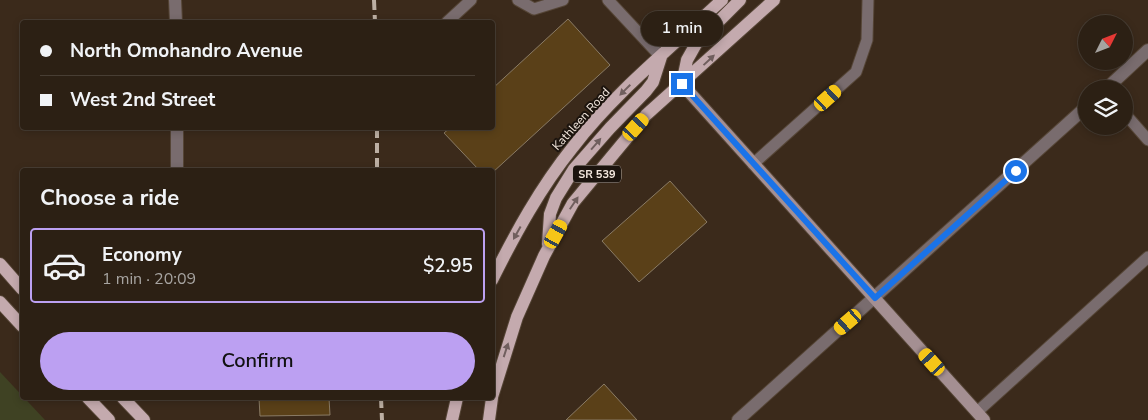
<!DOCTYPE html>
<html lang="en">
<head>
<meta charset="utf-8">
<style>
	:root { --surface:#2c2014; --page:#382d22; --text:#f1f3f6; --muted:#a6a3a0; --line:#483e34; --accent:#bca0f2 }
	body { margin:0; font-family:"Nunito Sans",sans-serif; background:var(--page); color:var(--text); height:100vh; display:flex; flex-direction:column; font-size:19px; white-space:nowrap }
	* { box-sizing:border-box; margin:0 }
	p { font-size:16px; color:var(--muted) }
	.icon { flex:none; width:28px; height:28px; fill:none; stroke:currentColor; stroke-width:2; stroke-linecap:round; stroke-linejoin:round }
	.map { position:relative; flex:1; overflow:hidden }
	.drawer { position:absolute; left:20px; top:168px; width:475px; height:232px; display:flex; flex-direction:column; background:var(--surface); border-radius:5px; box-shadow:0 2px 8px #0003,0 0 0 1px var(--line) }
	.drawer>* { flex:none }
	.banner { position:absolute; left:20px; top:20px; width:475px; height:110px; border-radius:5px; box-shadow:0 2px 8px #0003,0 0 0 1px var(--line); display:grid; align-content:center; height:110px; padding:0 20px; background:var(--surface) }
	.needle { width:32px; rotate:48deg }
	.controls { position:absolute; left:1078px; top:15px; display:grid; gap:10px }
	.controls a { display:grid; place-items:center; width:55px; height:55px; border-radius:50%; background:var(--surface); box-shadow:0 2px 8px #0003,0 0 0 1px var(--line); font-size:25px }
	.end { position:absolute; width:22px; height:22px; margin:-11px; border:6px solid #1a73e8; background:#fff; box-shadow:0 0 0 2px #fff }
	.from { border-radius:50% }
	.bubble { position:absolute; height:35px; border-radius:18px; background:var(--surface); box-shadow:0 2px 8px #0003,0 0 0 1px var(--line); font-size:16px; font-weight:600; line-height:35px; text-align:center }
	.car { position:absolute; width:15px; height:30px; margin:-15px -8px; border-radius:6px; box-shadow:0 0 4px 1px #0007; background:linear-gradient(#f5c518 24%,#345 0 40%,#f5c518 0 76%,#345 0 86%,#f5c518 0) }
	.banner b { display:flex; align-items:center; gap:18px; height:48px; font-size:19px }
	.banner b+b { border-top:1px solid var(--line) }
	.banner i { width:12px; height:12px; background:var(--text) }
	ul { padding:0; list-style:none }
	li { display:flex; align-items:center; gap:15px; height:75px; margin:0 10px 8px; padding:0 10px; border:2px solid transparent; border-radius:5px }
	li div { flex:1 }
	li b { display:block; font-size:19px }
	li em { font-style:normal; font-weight:600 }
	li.on { border-color:var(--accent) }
	li>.icon { width:45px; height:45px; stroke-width:1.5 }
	h2 { padding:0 20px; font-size:22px; line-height:60px }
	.cta { display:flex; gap:10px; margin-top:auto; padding:10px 20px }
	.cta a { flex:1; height:58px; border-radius:30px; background:var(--accent); color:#111; font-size:20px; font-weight:600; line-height:58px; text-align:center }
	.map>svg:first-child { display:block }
	.green { fill:#3f4223 }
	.building { fill:#5a4018; stroke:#8a7b65 }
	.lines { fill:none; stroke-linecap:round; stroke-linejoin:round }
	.lane-casing { stroke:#554536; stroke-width:13 }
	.street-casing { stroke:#554536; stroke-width:14 }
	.secondary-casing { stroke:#554536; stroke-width:14 }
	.primary-casing { stroke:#554536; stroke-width:14 }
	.lane { stroke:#796c6e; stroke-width:11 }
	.street { stroke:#796c6e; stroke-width:12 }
	.secondary { stroke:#a48f92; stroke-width:12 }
	.primary { stroke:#c4aaae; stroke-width:12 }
	.rail { stroke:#bcafa3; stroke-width:4; stroke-dasharray:10 5; stroke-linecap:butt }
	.oneway { fill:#705f5e }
	.route { stroke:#1a73e8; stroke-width:6 }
	.labels { text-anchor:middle; stroke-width:4; stroke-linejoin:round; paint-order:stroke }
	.shield { fill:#1c140e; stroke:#b4a9a0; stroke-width:1 }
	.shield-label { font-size:11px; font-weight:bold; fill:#f5e9df }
	.street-label { font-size:12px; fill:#f5e9df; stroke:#1c140e }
</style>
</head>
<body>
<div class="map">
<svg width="1148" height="420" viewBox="0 0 1148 420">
	<rect width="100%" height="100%" fill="#3b2a1b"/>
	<path class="green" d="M0,372L45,420H0Z"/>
	<path class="building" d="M568,19L610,65L492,173V170H479L444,133L450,128H492V89Z
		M670,181L707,222L639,282L602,241Z
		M604,384L637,420H566Z
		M259,398H329L330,415L260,416Z"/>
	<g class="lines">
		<defs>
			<path id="lane" d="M518,0L534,9L563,0
				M608,0L661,57
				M447,22L471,0
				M1127,116L1148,140
				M753,164L856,72L867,40L868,0
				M977,412L1148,257"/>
			<path id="street" d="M175,0L176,22
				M1106,89L1148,50
				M177,128V170
				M738,420L1086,107"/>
			<path id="secondary" d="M682,84L984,420"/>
			<path id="primary" d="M682,84L687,60L696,44L740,0
				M548,244L550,214L556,198L574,169L610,128L646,91L653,82L661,57
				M0,264L22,289
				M492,280C515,234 540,188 573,147C615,92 672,47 722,0
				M0,302L22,326
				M492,397L517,317L544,256L573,203L646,115L774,0
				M88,398L109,420
				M123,398L144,420
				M452,420L457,398
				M489,420L492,398"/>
		</defs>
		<use href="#lane" class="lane-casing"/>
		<use href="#street" class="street-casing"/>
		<use href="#secondary" class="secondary-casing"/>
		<use href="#primary" class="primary-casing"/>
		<use href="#lane" class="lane"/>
		<use href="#street" class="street"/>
		<use href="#secondary" class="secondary"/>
		<use href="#primary" class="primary"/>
		<path class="rail" d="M374,0L375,22
			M377,128V170
			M381,398L382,420"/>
	</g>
	<defs><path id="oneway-solid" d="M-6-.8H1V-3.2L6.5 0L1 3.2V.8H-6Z" transform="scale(1.25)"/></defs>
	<g class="oneway">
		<use href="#oneway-solid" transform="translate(709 60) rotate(-43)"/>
		<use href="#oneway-solid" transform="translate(625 90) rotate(135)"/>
		<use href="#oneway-solid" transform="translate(596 144) rotate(-49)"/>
		<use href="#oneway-solid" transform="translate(574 203) rotate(-56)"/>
		<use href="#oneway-solid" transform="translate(517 233) rotate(119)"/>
		<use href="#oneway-solid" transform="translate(506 350) rotate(-72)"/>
	</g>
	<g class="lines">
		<path class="route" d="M682,84L875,298L1016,171"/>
	</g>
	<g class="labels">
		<rect class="shield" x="573" y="165.5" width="48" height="17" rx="4"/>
		<g class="shield-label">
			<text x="597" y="178">SR 539</text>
		</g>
		<g class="street-label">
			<text transform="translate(581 119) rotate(-48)" y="4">Kathleen Road</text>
		</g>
	</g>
</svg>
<div class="controls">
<a><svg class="needle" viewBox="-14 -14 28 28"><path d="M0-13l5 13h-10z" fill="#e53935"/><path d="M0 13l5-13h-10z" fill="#a6a3a0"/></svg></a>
<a><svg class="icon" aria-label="layers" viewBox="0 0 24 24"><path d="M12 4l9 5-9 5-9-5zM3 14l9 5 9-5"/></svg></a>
</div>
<i class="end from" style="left:1016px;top:171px"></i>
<i class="end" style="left:682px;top:84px"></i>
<div class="bubble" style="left:641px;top:11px;width:82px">1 min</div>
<i class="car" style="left:828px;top:98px;rotate:48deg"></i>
<i class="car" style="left:636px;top:127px;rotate:42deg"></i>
<i class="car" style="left:556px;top:234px;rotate:29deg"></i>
<i class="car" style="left:848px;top:322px;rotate:229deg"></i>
<i class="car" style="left:932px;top:362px;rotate:318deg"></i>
<div class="banner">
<b><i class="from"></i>North Omohandro Avenue</b>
<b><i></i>West 2nd Street</b>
</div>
<section class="drawer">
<h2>Choose a ride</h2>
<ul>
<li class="on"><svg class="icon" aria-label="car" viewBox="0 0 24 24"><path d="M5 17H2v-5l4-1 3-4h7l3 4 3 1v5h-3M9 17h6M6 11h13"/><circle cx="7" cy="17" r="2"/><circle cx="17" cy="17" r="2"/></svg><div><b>Economy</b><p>1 min · 20:09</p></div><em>$2.95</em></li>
</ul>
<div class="cta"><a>Confirm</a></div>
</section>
</div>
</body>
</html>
